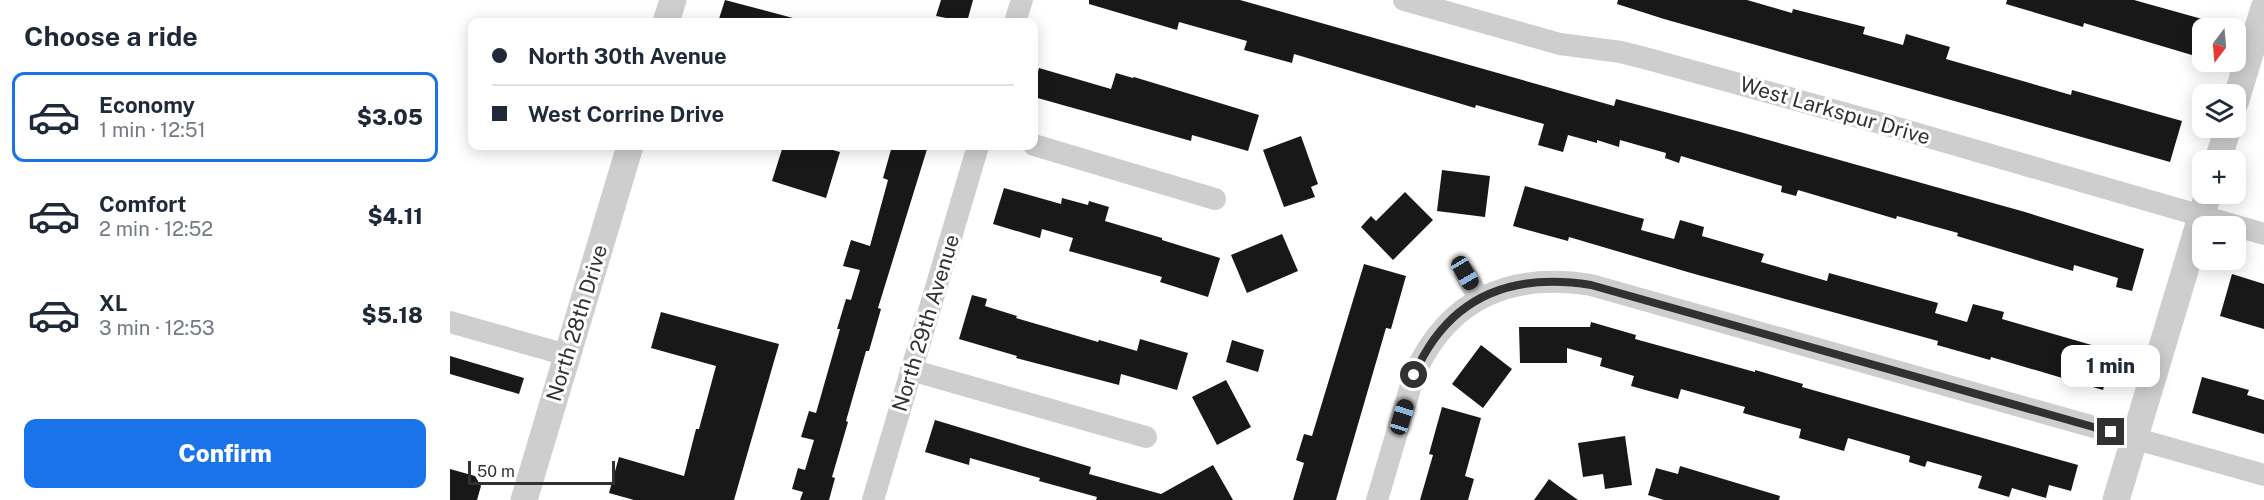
<!DOCTYPE html>
<html lang="en">
<head>
<meta charset="utf-8">
<style>
	:root { --surface:#fff; --page:#f6f6f7; --text:#1f2937; --muted:#747a83; --line:#e0e1e3; --accent:#1a73e8 }
	body { margin:0; font-family:"Public Sans",sans-serif; background:var(--page); color:var(--text); height:100vh; display:flex; flex-direction:column; font-size:22px; white-space:nowrap }
	* { box-sizing:border-box; margin:0 }
	p { font-size:20px; color:var(--muted) }
	.icon { flex:none; width:33px; height:33px; fill:none; stroke:currentColor; stroke-width:2; stroke-linecap:round; stroke-linejoin:round }
	.map { position:relative; flex:1; overflow:hidden }
	.sheet { display:flex; flex-direction:column; background:var(--surface); width:450px }
	.sheet>* { flex:none }
	.banner { position:absolute; left:18px; top:18px; width:570px; height:132px; border-radius:12px; box-shadow:0 3px 15px #0003; display:grid; align-content:center; height:132px; padding:0 24px; background:var(--surface) }
	.needle { width:39px; rotate:196deg }
	.tools { position:absolute; left:1742px; top:18px; display:grid; gap:12px }
	.tools a { display:grid; place-items:center; width:54px; height:54px; border-radius:12px; background:var(--surface); box-shadow:0 3px 15px #0003; font-size:30px }
	.scale { position:absolute; left:18px; bottom:15px; width:147px; box-sizing:border-box; padding-left:6px; border:3px solid #313131; border-top:0; font-size:16px; line-height:21px; white-space:nowrap; color:#313131; -webkit-text-stroke:4px #fff; paint-order:stroke }
	.end { position:absolute; width:27px; height:27px; margin:-14px; border:8px solid #313131; background:#fff; box-shadow:0 0 0 3px #fff }
	.from { border-radius:50% }
	.bubble { position:absolute; height:42px; border-radius:12px; background:var(--surface); box-shadow:0 3px 15px #0003; font-size:20px; font-weight:800; line-height:42px; text-align:center }
	.car { position:absolute; width:18px; height:36px; margin:-18px -9px; border-radius:8px; box-shadow:0 0 4px 2px #0007; background:linear-gradient(#222 24%,#8ab4d8 0 40%,#222 0 76%,#8ab4d8 0 86%,#222 0) }
	.banner b { display:flex; align-items:center; gap:21px; height:57px; font-size:22px }
	.banner b+b { border-top:2px solid var(--line) }
	.banner i { width:15px; height:15px; background:var(--text) }
	ul { padding:0; list-style:none }
	li { display:flex; align-items:center; gap:18px; height:90px; margin:0 12px 9px; padding:0 12px; border:3px solid transparent; border-radius:12px }
	li div { flex:1 }
	li b { display:block; font-size:22px }
	li em { font-style:normal; font-weight:800 }
	li.selected { border-color:var(--accent) }
	li>.icon { width:54px; height:54px; stroke-width:1.5 }
	h2 { padding:0 24px; font-size:27px; line-height:72px }
	.primary-button { display:flex; gap:12px; margin-top:auto; padding:12px 24px }
	.primary-button a { flex:1; height:69px; border-radius:12px; background:var(--accent); color:#fff; font-size:24px; font-weight:800; line-height:69px; text-align:center }
	main { display:flex; flex:1; min-height:0 }
	.map>svg:first-child { display:block }
	.building { fill:#181818 }
	.lines { fill:none; stroke-linecap:round; stroke-linejoin:round }
	.minor { stroke:#cecece; stroke-width:22 }
	.tertiary { stroke:#cecece; stroke-width:27 }
	.route { stroke:#313131; stroke-width:8 }
	.labels { text-anchor:middle; stroke-width:6; stroke-linejoin:round; paint-order:stroke }
	.street-label { font-size:21px; fill:#313131; stroke:#fff }
</style>
</head>
<body>
<main>
<section class="sheet">
<h2>Choose a ride</h2>
<ul>
<li class="selected"><svg class="icon" aria-label="car" viewBox="0 0 24 24"><path d="M5 17H2v-5l4-1 3-4h7l3 4 3 1v5h-3M9 17h6M6 11h13"/><circle cx="7" cy="17" r="2"/><circle cx="17" cy="17" r="2"/></svg><div><b>Economy</b><p>1 min · 12:51</p></div><em>$3.05</em></li>
<li><svg class="icon" aria-label="car" viewBox="0 0 24 24"><path d="M5 17H2v-5l4-1 3-4h7l3 4 3 1v5h-3M9 17h6M6 11h13"/><circle cx="7" cy="17" r="2"/><circle cx="17" cy="17" r="2"/></svg><div><b>Comfort</b><p>2 min · 12:52</p></div><em>$4.11</em></li>
<li><svg class="icon" aria-label="car" viewBox="0 0 24 24"><path d="M5 17H2v-5l4-1 3-4h7l3 4 3 1v5h-3M9 17h6M6 11h13"/><circle cx="7" cy="17" r="2"/><circle cx="17" cy="17" r="2"/></svg><div><b>XL</b><p>3 min · 12:53</p></div><em>$5.18</em></li>
</ul>
<div class="primary-button"><a>Confirm</a></div>
</section>
<div class="map">
<svg width="1814" height="500" viewBox="0 0 1814 500">
	<rect width="100%" height="100%" fill="#fff"/>
	<path class="building" d="M275,0L343,18L342,22H268Z
		M491,0H523L517,22L486,16Z
		M639,0H790L1164,106L1166,99L1290,132L1575,212L1694,249L1682,291L1666,287L1668,278L1624,265L1623,271L1507,236L1508,233L1447,216L1446,219L1348,190L1346,196L1331,192L1332,186L1231,156L1229,163L1215,158L1216,153L1170,140L1169,147L1147,140V143L1118,135L1113,152L1088,145L1094,124L1026,105L1025,108L844,54L842,63L794,50L797,41L729,22L727,30L639,4Z
		M1168,0H1297L1342,13L1343,9L1415,27L1413,34L1453,45L1456,34L1500,47L1496,59L1621,95L1622,90L1732,121L1720,162L1214,19L1167,4Z
		M1557,0H1684L1752,19V58L1634,23L1633,27L1556,4Z
		M589,68L661,89L666,73L683,78L684,77L809,115L798,151L742,135L741,141L584,97V87Z
		M851,136L868,184L861,187L865,197L834,207L813,150Z
		M333,146H368L390,152L376,198L322,181Z
		M442,146H478L428,308L431,309L419,351H416L396,421L398,422L382,477L385,478L379,500H350L353,492L342,489L348,468L355,470L364,440L351,437L359,411L366,413L390,329H387L396,299L401,300L410,270L393,266L401,240L420,246L438,180L433,178Z
		M992,170L1040,176L1035,217L987,211Z
		M1075,186L1194,219L1191,230L1224,239L1230,220L1254,227L1252,236L1314,254L1311,262L1377,281L1379,273L1488,303L1485,313L1517,322L1523,304L1554,312L1552,319L1652,348L1650,357L1661,361L1653,390L1541,357L1540,360L1487,345L1488,341L1241,273L1119,237L1118,241L1063,226Z
		M554,188L611,204L612,198L638,205L639,201L659,207L655,221L712,238V240L770,258L758,297L710,282L712,277L619,251L623,238L592,229L590,238L543,224Z
		M955,192L983,220L943,260L911,227L921,216L926,221Z
		M832,234L848,271L797,293L781,255Z
		M914,264L956,276L941,329L936,328L886,500H843L854,463L846,460L854,434L862,436Z
		M1782,274L1814,284V329L1770,316Z
		M522,295L537,299L535,306L567,316L566,318L648,342L649,340L687,351L690,339L738,353L727,390L671,374L669,385L566,358L567,356L509,339Z
		M211,312L329,344L284,500H184L159,493L169,457L234,476L246,429H249L266,366L201,348Z
		M1141,322L1186,335L1185,339L1305,372V370L1353,384L1352,387L1628,465L1621,491L1599,485L1596,498L1562,488L1559,497L1528,488L1532,476L1477,461L1475,467L1459,462L1460,456L1398,438L1394,451L1349,438L1351,429L1293,413L1295,407L1231,389L1228,399L1181,386L1184,376L1150,366L1152,358L1117,348V363H1070L1069,327H1140Z
		M782,340L814,350L808,372L776,362Z
		M1031,345L1062,369L1033,408L1002,384Z
		M0,356L74,378L69,394L0,374Z
		M1752,377L1799,390L1797,395L1814,400V434L1742,413Z
		M776,380L801,427L767,445L742,397Z
		M992,407L1031,418L1015,476L1024,479L1018,500H970L983,455L979,454Z
		M485,420L641,467L639,474L711,494L763,465L783,500H646L647,497L589,481L590,478L520,458L519,465L475,452Z
		M1175,436L1182,485L1155,489L1153,474L1133,477L1128,443Z
		M1230,466L1330,496L1329,500H1214L1198,495L1206,468L1228,474Z
		M0,469L25,476L31,486L27,500H0Z
		M1099,479L1107,485L1128,500H1084Z"/>
	<g class="lines">
		<path class="minor" d="M954,0L1110,44L1171,52L1202,60L1437,125L1814,234
			M565,22L572,0
			M584,145L765,199
			M1015,273L1029,298
			M0,322L117,355
			M461,370L696,437
			M423,500L528,146
			M927,500L964,375C998,298 1061,272 1141,285L1814,475"/>
		<path class="tertiary" d="M216,22L223,0
			M1785,103L1814,8
			M1768,160L1778,128
			M74,500L180,146
			M1666,500L1758,194"/>
	</g>
	<g class="lines">
		<path class="route" d="M964,375C998,297 1060,272 1141,285L1661,432"/>
	</g>
	<g class="labels">
		<g class="street-label">
			<text transform="translate(1385 111) rotate(16)" y="7">West Larkspur Drive</text>
			<text transform="translate(127 323) rotate(-73)" y="7">North 28th Drive</text>
			<text transform="translate(476 323) rotate(-73)" y="7">North 29th Avenue</text>
		</g>
	</g>
</svg>
<div class="tools">
<a><svg class="needle" viewBox="-14 -14 28 28"><path d="M0-13l5 13h-10z" fill="#e53935"/><path d="M0 13l5-13h-10z" fill="#747a83"/></svg></a>
<a><svg class="icon" aria-label="layers" viewBox="0 0 24 24"><path d="M12 4l9 5-9 5-9-5zM3 14l9 5 9-5"/></svg></a>
<a>+</a>
<a>−</a>
</div>
<div class="scale">50 m</div>
<i class="end from" style="left:964px;top:375px"></i>
<i class="end" style="left:1661px;top:432px"></i>
<div class="bubble" style="left:1611px;top:345px;width:99px">1 min</div>
<i class="car" style="left:1015px;top:273px;rotate:150deg"></i>
<i class="car" style="left:952px;top:417px;rotate:17deg"></i>
<div class="banner">
<b><i class="from"></i>North 30th Avenue</b>
<b><i></i>West Corrine Drive</b>
</div>
</div>
</main>
</body>
</html>
